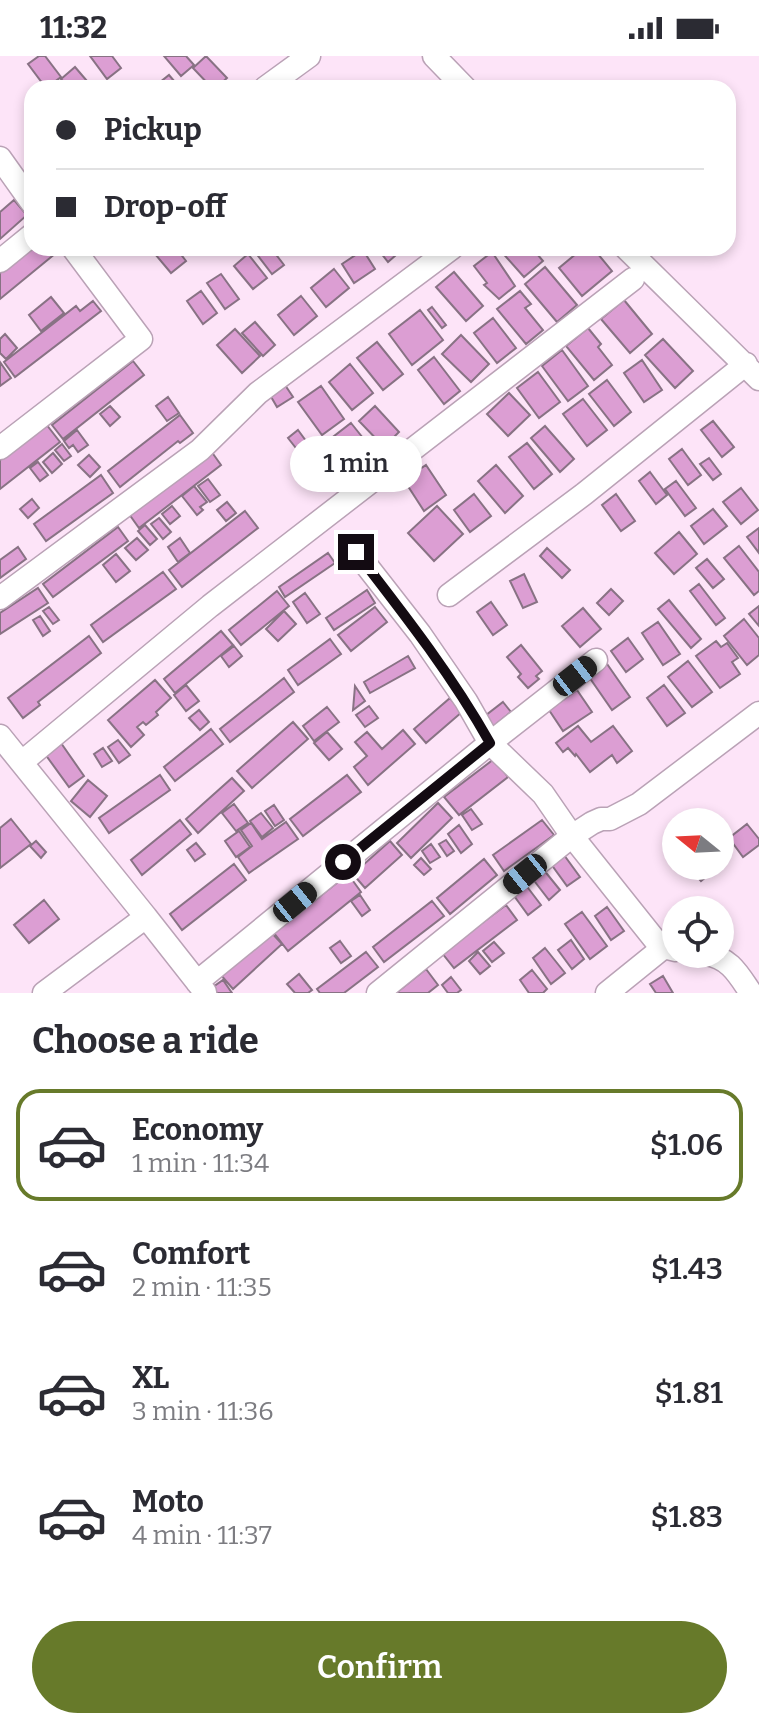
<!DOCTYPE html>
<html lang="en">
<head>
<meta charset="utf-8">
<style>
	:root { --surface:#fff; --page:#f2f2f3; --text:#2b2b33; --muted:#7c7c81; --line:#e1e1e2; --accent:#677a2a }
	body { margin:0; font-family:Bitter,serif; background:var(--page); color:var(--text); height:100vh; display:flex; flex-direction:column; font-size:30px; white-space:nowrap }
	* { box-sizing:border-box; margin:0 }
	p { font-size:26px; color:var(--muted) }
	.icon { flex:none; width:44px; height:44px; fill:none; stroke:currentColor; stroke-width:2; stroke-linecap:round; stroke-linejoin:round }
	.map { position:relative; height:937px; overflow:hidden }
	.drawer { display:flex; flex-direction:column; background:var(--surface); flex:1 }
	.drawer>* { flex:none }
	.guide { position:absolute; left:24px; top:24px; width:712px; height:176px; border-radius:24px; box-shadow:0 4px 12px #0003; display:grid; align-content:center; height:176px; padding:0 32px; background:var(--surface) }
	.needle { width:52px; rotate:288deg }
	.buttons { position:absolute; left:662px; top:752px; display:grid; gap:16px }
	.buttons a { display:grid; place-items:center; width:72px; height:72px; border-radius:50%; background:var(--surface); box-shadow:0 4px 12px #0003; font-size:40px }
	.end { position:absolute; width:36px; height:36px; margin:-18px; border:10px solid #130b12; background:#fff; box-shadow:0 0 0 4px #fff }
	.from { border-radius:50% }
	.bubble { position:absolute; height:56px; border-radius:28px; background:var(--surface); box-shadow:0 4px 12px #0003; font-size:26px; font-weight:600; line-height:56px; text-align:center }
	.car { position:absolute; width:24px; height:48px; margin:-24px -12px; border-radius:10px; box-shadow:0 0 6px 2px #0007; background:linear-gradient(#222 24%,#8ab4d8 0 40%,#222 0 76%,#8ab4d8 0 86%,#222 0) }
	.guide b { display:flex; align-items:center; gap:28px; height:76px; font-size:30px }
	.guide b+b { border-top:2px solid var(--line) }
	.guide i { width:20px; height:20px; background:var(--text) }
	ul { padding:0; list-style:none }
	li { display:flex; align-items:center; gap:24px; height:112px; margin:0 16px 12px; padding:0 16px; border:4px solid transparent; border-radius:24px }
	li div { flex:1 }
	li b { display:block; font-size:30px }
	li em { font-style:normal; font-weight:600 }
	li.current { border-color:var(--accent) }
	li>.icon { width:72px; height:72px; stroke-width:1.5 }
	h2 { padding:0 32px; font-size:36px; line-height:96px }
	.button { display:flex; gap:16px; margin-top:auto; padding:16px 32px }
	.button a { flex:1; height:92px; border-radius:48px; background:var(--accent); color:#fff; font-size:32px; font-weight:600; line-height:92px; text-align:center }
	.status { display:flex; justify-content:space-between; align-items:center; height:56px; padding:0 40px; background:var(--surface); direction:ltr }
	.status svg { height:22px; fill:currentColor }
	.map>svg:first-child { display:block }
	.building { fill:#dc9ed3; stroke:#887284; stroke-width:2 }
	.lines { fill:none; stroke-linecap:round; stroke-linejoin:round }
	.minor-casing { stroke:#baa2b6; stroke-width:25 }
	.minor { stroke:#fff; stroke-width:22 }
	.route { stroke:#130b12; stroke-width:10 }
</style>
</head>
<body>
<div class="status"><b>11:32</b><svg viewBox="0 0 49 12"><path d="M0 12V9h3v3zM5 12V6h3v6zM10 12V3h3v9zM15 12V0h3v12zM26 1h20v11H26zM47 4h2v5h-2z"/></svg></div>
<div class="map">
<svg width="759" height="937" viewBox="0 0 759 937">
	<rect width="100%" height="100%" fill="#fde4f8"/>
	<path class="building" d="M39,0H45L61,21L46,32L28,8Z
		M90,0H112L121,12L107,23Z
		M164,0H186L194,9L181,20Z
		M206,0L227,22L216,32H212L193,12Z
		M75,11L93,32H69L61,23Z
		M169,19L180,32H163L159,27Z
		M14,144L27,159L0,183V156Z
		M32,190L52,192L56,197L0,243V217Z
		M150,192H176L186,205L171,217Z
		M252,192H271L284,209L272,218Z
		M377,192H404L388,206Z
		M532,192L543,205L524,221L499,193Z
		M583,192H593L612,215L582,240L559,212Z
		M363,194L375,213L354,227L342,208Z
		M492,196L515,230L499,243L484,229L487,227L474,210Z
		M248,198L267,222L253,233L234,210Z
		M545,211L577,249L557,266L525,228Z
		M334,213L349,232L326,251L311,232Z
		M454,216L483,250L466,265L436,231Z
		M221,218L239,243L225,253L207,227Z
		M201,235L217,257L203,268L187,245Z
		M520,235L531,248L525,252L543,274L526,288L497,253Z
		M301,240L317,260L294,279L278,259Z
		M51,241L64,257L41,275L29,259Z
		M624,244L652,278L630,297L601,263Z
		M93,245L101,255L15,321L4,306L76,250L80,255Z
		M432,251L446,269L442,272L428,254Z
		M420,254L443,284L412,309L389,278Z
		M493,262L516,292L497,307L474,277Z
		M255,266L275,289L263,300L242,277Z
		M588,272L601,288L598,291L612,309L594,324L566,290Z
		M235,273L260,300L242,317L217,289Z
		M5,278L17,292L6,303L0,297V283Z
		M461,279L489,308L471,326L442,298Z
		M663,283L693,315L675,332L645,299Z
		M377,286L403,318L383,334L357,302Z
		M562,294L588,330L568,345L542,310Z
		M434,301L460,335L444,348L418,314Z
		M642,304L662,334L644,346L624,317Z
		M133,305L144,319L63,383L52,369Z
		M0,306L11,322L0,330Z
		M350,308L373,337L352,354L329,326Z
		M538,316L560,346L539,362L517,332Z
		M607,324L631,356L614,370L589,338Z
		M285,329L293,341L277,351L270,339Z
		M321,330L344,363L322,379L298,346Z
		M509,337L530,359L508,380L487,358Z
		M168,341L179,357L167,365L156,350Z
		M583,343L607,374L587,390L563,358Z
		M110,350L120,361L110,370L100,358Z
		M375,350L399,376L384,391L359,365Z
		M180,359L193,377L180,387L178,385L120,431L108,415Z
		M713,365L734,391L722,401L701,374Z
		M351,367L375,397L353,414L329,384Z
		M46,368L60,386L0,433V404Z
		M545,370L574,403L560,416L531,382Z
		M77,374L88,389L78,396L73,389L69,392L64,385Z
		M298,374L309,389L299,396L288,382Z
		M527,387L552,418L534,433L509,401Z
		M62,388L71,400L64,405L55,394Z
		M682,393L701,419L688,429L669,403Z
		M211,395L221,409L139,472L129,458Z
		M53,397L62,408L52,417L43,406Z
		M89,399L100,411L90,421L78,409Z
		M709,402L721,418L713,424L700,408Z
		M38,406L48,419L40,425L30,412Z
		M426,409L446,439L424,455L404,424Z
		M496,409L523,440L505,457L478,425Z
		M650,416L667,439L656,448L639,425Z
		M101,419L113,437L46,485L34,468Z
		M208,423L220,439L210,446L198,430Z
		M676,425L696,452L685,460L665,433Z
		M194,430L207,446L200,451L203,454L197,459L182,440Z
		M741,432L758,454L741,468L723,446Z
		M474,438L491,460L470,476L454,454Z
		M616,438L635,465L621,475L602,449Z
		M32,443L39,452L28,462L20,453Z
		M227,446L236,457L226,465L217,454Z
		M172,450L180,460L170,468L162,458Z
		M437,450L463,478L434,505L408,477Z
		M713,453L727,470L704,488L691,470Z
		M245,455L258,472L182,531L169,514Z
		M159,462L171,476L163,483L151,468Z
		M145,469L157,483L150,489L138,475Z
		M118,471L128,485L53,541L43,528Z
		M759,472V497L747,481Z
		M679,476L697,498L674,518L655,497Z
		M137,482L148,494L136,504L125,492Z
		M180,482L190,497L178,506L168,491Z
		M739,490L759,516V535L754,539L724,502Z
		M18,491L26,503L0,522V504Z
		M547,492L570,514L562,522L540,500Z
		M328,497L335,507L285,541L279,531Z
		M116,498L130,515L116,526L103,509Z
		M707,503L724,523L713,532L696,512Z
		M163,516L176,533L103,586L91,569Z
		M524,518L537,546L523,552L510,525Z
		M699,528L725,562L716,569L690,535Z
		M38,532L48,547L0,578V557Z
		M611,533L623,545L609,559L597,547Z
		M367,534L375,547L334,574L326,562Z
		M277,535L289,550L241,589L229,574Z
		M305,537L320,558L307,567L293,546Z
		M669,544L701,583L691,592L658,553Z
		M491,546L507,569L493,579L477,556Z
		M759,550V570L749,558Z
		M49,551L59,564L53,568L43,555Z
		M375,551L387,566L351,595L338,579Z
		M583,552L601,573L580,591L562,570Z
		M284,555L296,568L278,585L266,573Z
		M40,560L50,575L43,580L33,564Z
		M744,563L759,582V599L747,609L724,580Z
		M658,566L680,598L663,609L642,577Z
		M221,575L233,589L175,637L164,623Z
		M89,580L101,597L38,646L40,649L23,662L8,642Z
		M628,582L643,603L626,616L611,595Z
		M330,583L341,598L298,629L288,614Z
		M716,585L721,591L727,587L738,602L732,606L740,618L720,632L696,600Z
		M521,589L542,615L536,620L539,623L528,632L518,621L521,618L507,601Z
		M234,590L242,600L229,611L221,600Z
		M408,600L415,612L370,637L364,626Z
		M605,605L630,641L612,654L587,618Z
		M688,605L712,636L692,651L668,621Z
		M284,622L294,636L230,686L220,673Z
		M155,624L171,642L156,656L158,659L146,669L143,666L137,671L144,679L131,691L108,664Z
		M186,629L199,645L186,655L174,639Z
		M664,629L685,657L667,670L647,642Z
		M355,630L365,645L353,654Z
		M577,634L592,656L563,675L549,654Z
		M450,642L462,656L426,687L414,673Z
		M503,646L511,656L489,674L481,663Z
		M369,650L378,662L365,671L356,659Z
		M327,651L339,666L314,685L303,670Z
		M199,654L209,666L200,674L189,662Z
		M293,666L308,683L252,732L237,715Z
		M578,670L591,686L613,670L632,695L617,707L612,699L590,716L576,698L575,700L568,692L563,696L556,687Z
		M211,673L223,688L175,725L164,711Z
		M403,674L415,688L368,729L354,711L367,700L355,686L367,676L382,693Z
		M327,676L342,693L329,704L314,687Z
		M118,684L130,699L119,707L108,691Z
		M61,687L84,720L69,731L45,698Z
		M103,692L112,705L102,711L94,698Z
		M494,703L508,721L459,759L444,741Z
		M160,719L170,734L109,777L99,762Z
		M347,719L361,736L303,780L290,763Z
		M232,722L244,735L198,777L186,763Z
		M88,724L107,740L90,761L71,745Z
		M438,747L452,762L411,802L397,787Z
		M234,748L248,767L236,775L222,757Z
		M274,749L284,764L275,770L265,755Z
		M471,753L482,768L472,774L462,759Z
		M261,757L273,772L262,781L250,765Z
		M11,763L31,788L0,812V772Z
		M180,764L191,778L142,819L131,804Z
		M542,764L554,779L504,815L493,799Z
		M286,766L298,783L249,817L238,801L252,790L241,774L251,767L262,783Z
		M747,768L759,783V789L743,801L729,782Z
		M459,769L472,788L461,797L448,778Z
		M239,775L250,791L236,801L225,785Z
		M446,784L454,795L447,800L439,788Z
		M36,785L46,796L41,802L30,790Z
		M390,785L402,799L365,832L353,818Z
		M196,787L205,798L195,805L187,794Z
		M431,788L440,801L430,807L422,795Z
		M564,799L580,821L567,830L551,808Z
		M421,802L431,813L424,819L414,809Z
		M484,803L497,819L450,858L437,842Z
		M234,808L246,824L182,874L170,858Z
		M688,810H719L701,825Z
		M543,813L560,834L549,844L532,822Z
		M348,818L361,836L288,895L274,877Z
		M525,828L541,849L528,859L512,837Z
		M360,839L370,854L362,860L351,845Z
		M44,844L59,863L29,887L14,869Z
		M432,845L444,860L384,906L373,891Z
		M506,849L517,864L454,912L442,897Z
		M607,851L624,875L611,884L595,860Z
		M582,856L607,890L590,903L565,868Z
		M269,874L282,888L233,933L220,918Z
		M571,884L584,903L572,913L558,894Z
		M340,885L351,900L341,907L330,892Z
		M494,886L504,897L492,906L483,895Z
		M545,892L565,917L551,928L533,902Z
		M366,896L378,911L344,937H320L317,933Z
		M478,896L490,910L480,918L469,905Z
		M426,913L438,929L428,937H396Z
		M532,914L547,933L543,937H529L520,924Z
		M299,918L312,934L308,937H295L287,928Z
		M663,920L673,937H656L650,928Z
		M451,921L461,934L457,937H448L442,929Z
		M223,924L232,937H217L213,931Z"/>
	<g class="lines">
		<defs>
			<path id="minor" d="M434,0L465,32
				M265,32L309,0
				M0,102L32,147
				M626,192L759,323
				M0,205L32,179
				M0,392L141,283L73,192
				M356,496L420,578L466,645L490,687L543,738L572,780L655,884L660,890L676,894
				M449,539L584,438L746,308
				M0,542L200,394L258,337L452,192
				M0,680L146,861
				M22,706L210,550L633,223
				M706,898C730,902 738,918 751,937
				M197,926L490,687L596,604
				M44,937L146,861L205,936
				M378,937L572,780L592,767L601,763H610L639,748L759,657
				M607,937L664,891"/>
		</defs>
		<use href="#minor" class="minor-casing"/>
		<use href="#minor" class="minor"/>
	</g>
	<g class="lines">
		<path class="route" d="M343,806L490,687C451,618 404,558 356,496"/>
	</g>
</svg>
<div class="buttons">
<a><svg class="needle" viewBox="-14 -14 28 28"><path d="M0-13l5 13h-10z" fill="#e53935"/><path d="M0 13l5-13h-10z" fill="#7c7c81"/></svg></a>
<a><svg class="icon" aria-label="locate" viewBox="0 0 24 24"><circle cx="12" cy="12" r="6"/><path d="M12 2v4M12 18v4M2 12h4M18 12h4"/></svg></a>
</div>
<i class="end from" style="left:343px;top:806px"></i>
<i class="end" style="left:356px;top:496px"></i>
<div class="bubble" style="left:290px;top:380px;width:132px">1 min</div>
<i class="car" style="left:575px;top:620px;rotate:52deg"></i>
<i class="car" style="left:525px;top:818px;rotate:231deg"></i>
<i class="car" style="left:295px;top:846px;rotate:51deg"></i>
<div class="guide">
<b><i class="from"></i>Pickup</b>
<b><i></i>Drop-off</b>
</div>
</div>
<section class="drawer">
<h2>Choose a ride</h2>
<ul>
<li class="current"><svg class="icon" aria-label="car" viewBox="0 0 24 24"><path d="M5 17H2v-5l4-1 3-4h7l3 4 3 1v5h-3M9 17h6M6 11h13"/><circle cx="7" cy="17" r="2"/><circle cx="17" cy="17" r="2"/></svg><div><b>Economy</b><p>1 min · 11:34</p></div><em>$1.06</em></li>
<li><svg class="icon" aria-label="car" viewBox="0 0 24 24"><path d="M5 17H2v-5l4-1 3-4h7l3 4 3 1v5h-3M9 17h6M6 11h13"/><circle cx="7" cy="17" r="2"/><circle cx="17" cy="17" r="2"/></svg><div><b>Comfort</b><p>2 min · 11:35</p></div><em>$1.43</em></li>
<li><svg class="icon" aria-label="car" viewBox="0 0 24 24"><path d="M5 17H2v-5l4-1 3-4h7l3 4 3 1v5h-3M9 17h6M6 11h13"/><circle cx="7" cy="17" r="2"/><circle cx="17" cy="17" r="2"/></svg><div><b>XL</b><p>3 min · 11:36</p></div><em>$1.81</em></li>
<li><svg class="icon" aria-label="car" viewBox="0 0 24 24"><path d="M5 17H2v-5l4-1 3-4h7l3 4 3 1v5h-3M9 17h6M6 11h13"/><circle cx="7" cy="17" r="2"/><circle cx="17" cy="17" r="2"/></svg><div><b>Moto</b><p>4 min · 11:37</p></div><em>$1.83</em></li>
</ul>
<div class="button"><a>Confirm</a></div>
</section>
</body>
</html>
